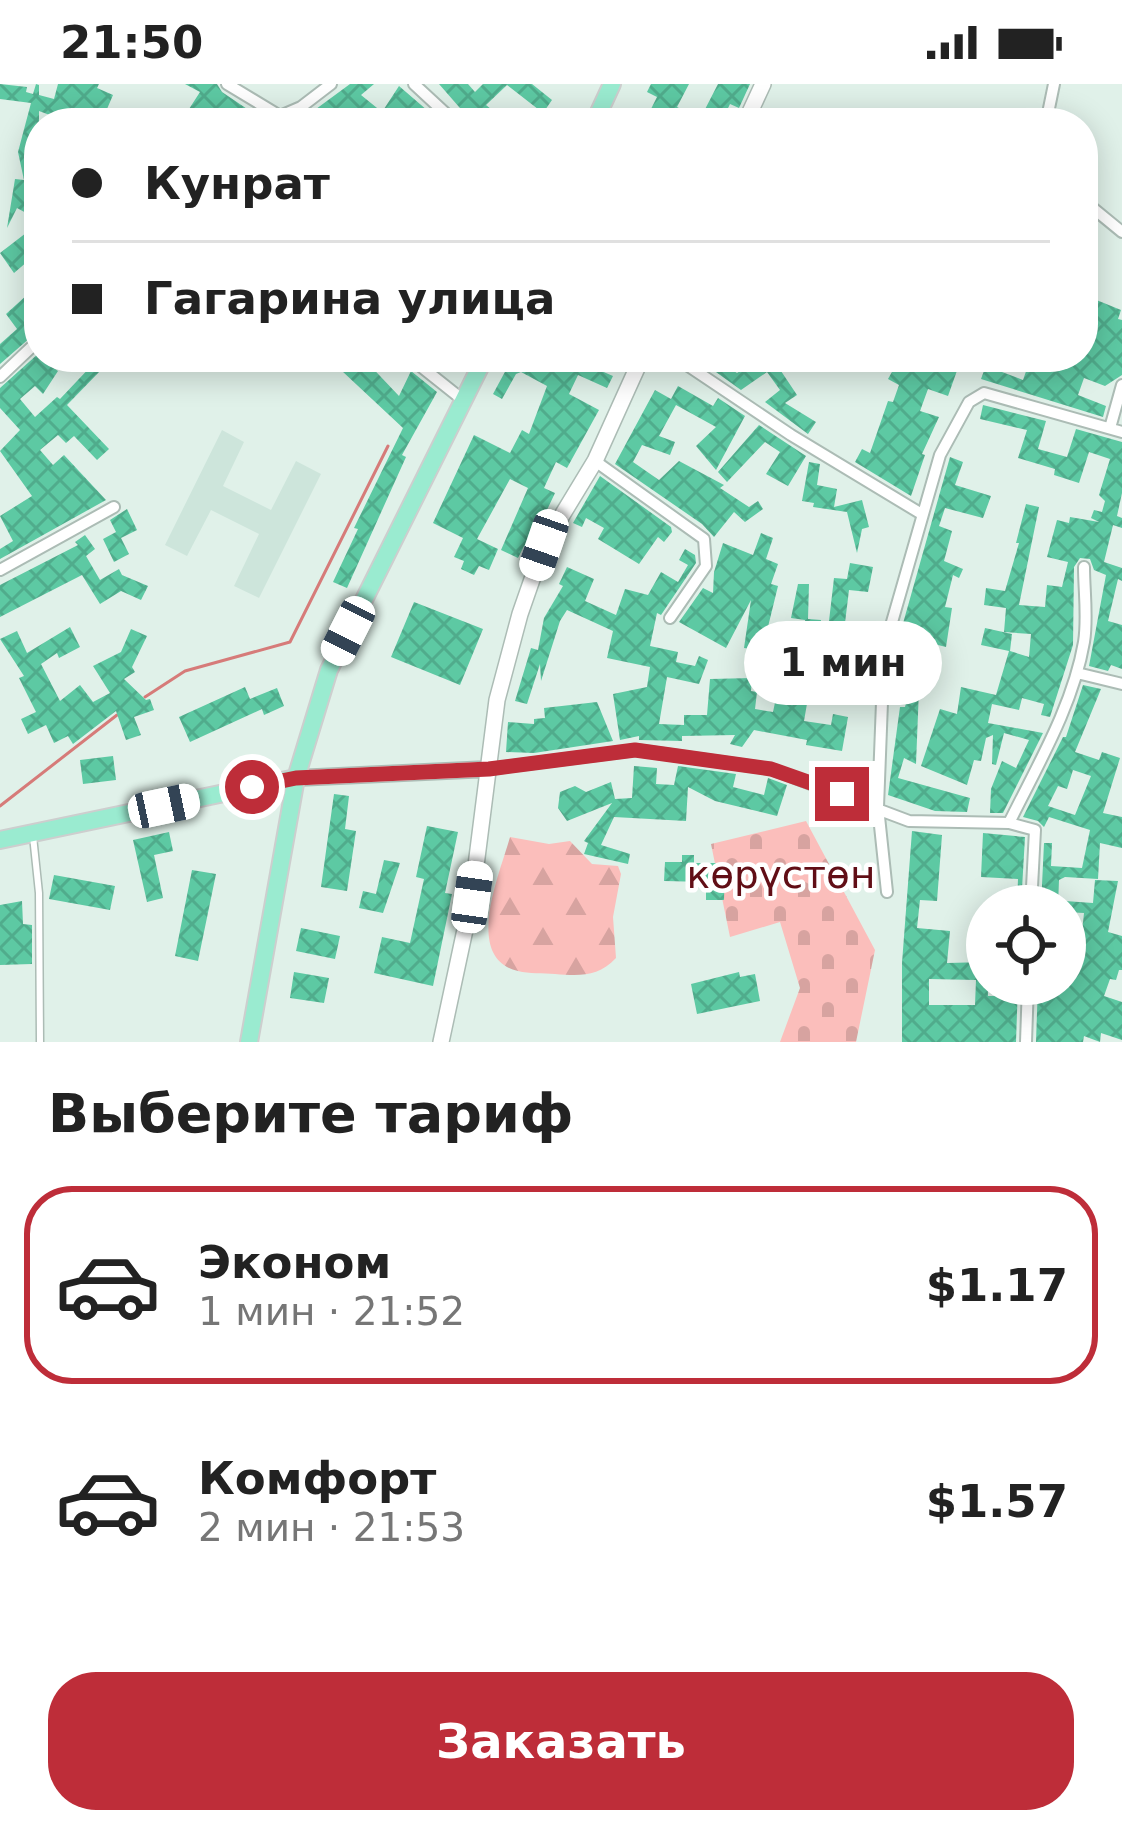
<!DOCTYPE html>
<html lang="ru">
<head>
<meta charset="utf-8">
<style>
	:root { --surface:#fff; --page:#f2f2f2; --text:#222; --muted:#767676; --line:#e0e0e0; --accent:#be2d39 }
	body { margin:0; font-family:"DejaVu Sans",sans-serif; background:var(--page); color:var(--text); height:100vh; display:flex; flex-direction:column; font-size:45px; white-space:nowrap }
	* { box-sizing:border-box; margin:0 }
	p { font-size:39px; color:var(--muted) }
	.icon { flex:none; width:66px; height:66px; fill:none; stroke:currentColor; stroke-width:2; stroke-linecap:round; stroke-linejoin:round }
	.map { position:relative; height:958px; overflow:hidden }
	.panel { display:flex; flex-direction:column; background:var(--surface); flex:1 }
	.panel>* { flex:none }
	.hud { position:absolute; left:24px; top:24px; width:1074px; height:264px; border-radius:48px; box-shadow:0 6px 30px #0003; display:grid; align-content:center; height:264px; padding:0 48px; background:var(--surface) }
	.fabs { position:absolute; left:966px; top:801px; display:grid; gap:24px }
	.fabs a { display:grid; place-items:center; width:120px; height:120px; border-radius:50%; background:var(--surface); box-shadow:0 6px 30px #0003; font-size:60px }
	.end { position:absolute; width:54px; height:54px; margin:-27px; border:15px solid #be2d39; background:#fff; box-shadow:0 0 0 6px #fff }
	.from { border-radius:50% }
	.bubble { position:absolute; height:84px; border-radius:42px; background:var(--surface); box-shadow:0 6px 30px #0003; font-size:39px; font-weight:700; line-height:84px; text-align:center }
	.car { position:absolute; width:36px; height:72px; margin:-36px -18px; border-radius:15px; box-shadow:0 0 9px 3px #0007; background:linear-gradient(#fff 24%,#345 0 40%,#fff 0 76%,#345 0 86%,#fff 0) }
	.hud b { display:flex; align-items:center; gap:42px; height:114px; font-size:45px }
	.hud b+b { border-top:3px solid var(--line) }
	.hud i { width:30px; height:30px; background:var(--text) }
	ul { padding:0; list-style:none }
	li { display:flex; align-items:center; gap:36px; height:198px; margin:0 24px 18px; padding:0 24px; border:6px solid transparent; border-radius:48px }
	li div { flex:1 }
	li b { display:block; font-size:45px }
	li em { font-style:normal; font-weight:700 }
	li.current { border-color:var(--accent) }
	li>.icon { width:108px; height:108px; stroke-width:1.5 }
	h2 { padding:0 48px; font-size:54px; line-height:144px }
	.button { display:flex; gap:24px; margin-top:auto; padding:24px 48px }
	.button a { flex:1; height:138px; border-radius:48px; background:var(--accent); color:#fff; font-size:48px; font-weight:700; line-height:138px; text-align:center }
	.status { display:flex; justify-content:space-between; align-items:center; height:84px; padding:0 60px; background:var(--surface); direction:ltr }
	.status svg { height:33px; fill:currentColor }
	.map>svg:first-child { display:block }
	.built { fill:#cde5db }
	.forest { fill:url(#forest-firs) }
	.cemetery { fill:url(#cemetery-stones) }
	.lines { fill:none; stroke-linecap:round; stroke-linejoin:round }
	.stream { stroke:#d67b79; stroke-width:3 }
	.building { fill:url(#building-cross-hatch); fill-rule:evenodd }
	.lane-casing { stroke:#acbcb5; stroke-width:9 }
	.street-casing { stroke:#acbcb5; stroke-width:14 }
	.secondary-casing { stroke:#acbcb5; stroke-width:18 }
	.primary-casing { stroke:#cdcece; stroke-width:20 }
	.lane { stroke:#fff; stroke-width:6 }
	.street { stroke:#fff; stroke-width:10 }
	.secondary { stroke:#fff; stroke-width:15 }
	.primary { stroke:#9aebd0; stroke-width:16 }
	.route { stroke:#be2d39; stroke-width:15 }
	.labels { text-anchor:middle; stroke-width:9; stroke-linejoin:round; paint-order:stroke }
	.park-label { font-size:39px; fill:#610e16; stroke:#fff }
</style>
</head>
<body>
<div class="status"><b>21:50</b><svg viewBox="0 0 49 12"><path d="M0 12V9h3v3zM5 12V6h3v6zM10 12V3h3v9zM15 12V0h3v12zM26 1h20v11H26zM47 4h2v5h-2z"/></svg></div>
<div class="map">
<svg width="1122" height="958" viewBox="0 0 1122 958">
	<defs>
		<pattern id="forest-firs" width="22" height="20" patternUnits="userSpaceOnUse" patternTransform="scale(3)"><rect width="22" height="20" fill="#fbbebb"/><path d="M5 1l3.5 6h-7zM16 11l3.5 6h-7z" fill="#d7a3a0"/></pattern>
		<pattern id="cemetery-stones" width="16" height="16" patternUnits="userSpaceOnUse" patternTransform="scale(3)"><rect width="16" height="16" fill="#fbbebb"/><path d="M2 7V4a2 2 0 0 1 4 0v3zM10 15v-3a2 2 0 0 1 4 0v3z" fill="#d7a3a0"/></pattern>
		<pattern id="building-cross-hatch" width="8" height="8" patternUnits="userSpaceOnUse" patternTransform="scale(3)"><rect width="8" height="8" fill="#5dc9a3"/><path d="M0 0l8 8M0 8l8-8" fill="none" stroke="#50ac8c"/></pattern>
	</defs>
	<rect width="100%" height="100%" fill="#e0f1e9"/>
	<path class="built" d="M222,346L244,358L223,402L271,426L296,377L321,390L259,514L234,502L259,450L211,426L187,472L165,461Z"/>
	<path class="forest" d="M510,753L549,760L570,757L592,780L618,782L621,790L613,833L616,874C598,893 580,892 555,890C543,889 529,890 518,887C462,874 501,787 510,753Z"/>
	<path class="cemetery" d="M806,737L875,866L856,958H780L800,904L780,838L730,853L711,760Z"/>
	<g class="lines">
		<path class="stream" d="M145,613L185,587L290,558L388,362
			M0,722L117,631"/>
	</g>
	<path class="building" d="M0,0L27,3L26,8L33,10L36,0L39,1V11L54,15L58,0H99L97,4L113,11L101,39H71L39,27V64L26,60L39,136L17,124L7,144L15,95L24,96L18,68L31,19L0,15Z
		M185,0H217L222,8L268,39H180L200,8Z
		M350,0H374L361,11L382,28L399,2L435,33L431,39H359L342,27L322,39H297Z
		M439,0H468L475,8L483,0H532L552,16L543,29L507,1L486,21L508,39H473Z
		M651,0H689L677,23L700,35L718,0H750L739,24L730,20L721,39H644L657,13L647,8Z
		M39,139V187L28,177L14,189L0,169Z
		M39,200V246L0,280V260L17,245L6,230Z
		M1094,215L1121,226L1118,235L1122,236V291L1105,302L1084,294L1078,311L1106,322L1103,333L981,295L989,273H1007L1002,288L1023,296L1031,273L1063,283L1067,273H1083V242Z
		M39,269V273H52L46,279L58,287L43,310L35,302L20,315L35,333L57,313L60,315L94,279L101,286L67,321L109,365L97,376L74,352L66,359L58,351L40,366L53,381L64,371L106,416L0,475V465L13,457L0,432L32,412L0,367L20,346L0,324V304Z
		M327,273H344L352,279L362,273L399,312L411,287L437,308L402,371L406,373L347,504L333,498L358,445L354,444L403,344Z
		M513,273H535L559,286L566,273H588L585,280L613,292L607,304L578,291L569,310L599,326L567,384L556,378L544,404L555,409L529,464L524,462L518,474L501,466L528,404L510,395L477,455L498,465L489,486L479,482L474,491L461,485L464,477L454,473L463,454L433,439L474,351L510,369L522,346L529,350L547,302L521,288L516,290L502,315L493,310Z
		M695,273H727L722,279L737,289L758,275L767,288L741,306Z
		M921,273H945L959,281L948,312L928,305L920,327L939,333L922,370L925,371L911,412L855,378L862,365L870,369L888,317L893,318L899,301L888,295L898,277L918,283Z
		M777,281L797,311L785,319L816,338L808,350L765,318L780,306L767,288Z
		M678,302L713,322L718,314L745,332L716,386L696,362L716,343L676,321L659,352L675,358L670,371L642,361L633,378L659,396L679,377L724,401L720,404L749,423L758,417L763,425L745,438L734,428L714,453L702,440L615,380L655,306L671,315Z
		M983,321L1046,337L1038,365L1067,373L1076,345L1122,358V409L1117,432L1122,434V444L1113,441L1104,478L1122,484V497L1118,495L1108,537L1122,541V585L1111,581L1108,587L1089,582L1106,491L1094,486L1090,475L1080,474L1074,483L1073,561L1050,633L1041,631L1044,620L1022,614L1019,626L992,620L988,639L1043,649L1003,729H990L991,705L1002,677L1016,684L1029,656L1004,649L996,681L992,680L993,651L986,654L981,677L974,676L967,701L921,682L940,625L957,630L961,603L996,611L1009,567L981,561L985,544L1012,550L1010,567L1029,573L1031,550L1004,548L1006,524L984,521L986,504L1005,507L1019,459H1016L1026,420L1039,423L1019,521L1045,523L1047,501L1062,503L1068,478L1047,473L1057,436L1069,439L1070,433L1099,438L1091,434L1094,426L1102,428L1105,417L1099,411L1110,375L1089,368L1079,399L1054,391L1055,385L1018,374L1027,346L980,335Z
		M759,341L806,372L788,402L766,390L780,368L765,358L727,398L718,388Z
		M950,373L963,378L955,401L991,412L983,434L945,424L939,442L952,447L944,477L963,485L959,494L953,491L945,523L952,524L946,563L930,559L925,573L919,605L916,680L904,674L898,694L970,714L967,728L935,727L888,711L900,623H905L910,603L897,600L905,560L900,550Z
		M809,378L820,380L817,401L837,405L834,423L862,416L869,443L862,445L857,469L847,428L813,423L814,419L802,417Z
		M600,392L671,443L672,448L664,458L658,453L639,480L598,455L604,444L586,434L582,443L573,439Z
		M127,425L137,446L121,454L129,470L114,478L103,455L116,448L110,436Z
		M761,449L773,454L766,475L778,480L771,500L778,502L766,551L783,553L780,569L744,564L751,516L726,564L679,538L703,504L713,509L714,488L723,459L753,471Z
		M85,451L95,465L86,472L100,496L119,485L122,491L148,502L141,516L121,507L100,520L82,491L0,533V501L78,461L75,458Z
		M685,465L695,471L696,479L661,531L657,529L650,562L678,568L676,578L695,582L699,572L708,576L699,600L667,593L659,640L684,641V631H707L710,595L752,594L751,607L757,608L755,625L773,628L777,609L808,614L804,637L831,641L833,630L848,633L842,667L806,661L807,656L754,646L742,663L730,660L735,651L682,652V657L639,656V652L620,656L613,610L647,603L650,583L607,574L613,547L567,526L560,537L541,597L540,580L527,620L515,617L531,564L538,566L544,534L563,502L559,500L567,483L594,495L585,517L616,531L625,505L648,511L661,488L678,498L688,481L679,476Z
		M850,479L873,483L868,508L849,506L845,539L829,537L834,494L847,495Z
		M798,500H809L808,535L821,536L819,553L804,552L805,536L791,534Z
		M414,518L483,545L460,601L391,573Z
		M70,543L80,563L59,574L57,569L41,580L60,617L80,601L93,618L110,609L93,582L121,568L131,545L147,552L132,583L135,588L124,595L146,616L150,615L154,626L134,633L141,651L126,656L116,627L73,660L68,652L54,659L46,641L28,650L21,635L36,628L19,594L24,592L0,555L17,547L27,569Z
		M1083,601L1101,605L1075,668L1099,676L1102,668L1120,674L1103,729L1122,733V764L1100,759L1098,795L1065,793L1059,796L1058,822H1041L1044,759H1052L1051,782L1082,784L1090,746L1049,733L1044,743L1038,737L1023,733L1063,653H1066ZM1073,686L1091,692L1075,731L1048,722L1058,702L1067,705Z
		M245,603L250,615L277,604L284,622L264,631L262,625L190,658L179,633Z
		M597,618L613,657L534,669L506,668L508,638L534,640V635L545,634L544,624Z
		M113,672L116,696L83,700L80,676Z
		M634,682L657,684L656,700L674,701L678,682L736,690L733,703L764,711L768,694L787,701L777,732L715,717L688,703L686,737L614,733L601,761L630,770L628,780L584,770L588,759L584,757L612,719L567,737L558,724L560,708L575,702L586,708L611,698L615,715L632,714Z
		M334,710L349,712L345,745L356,747L347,807L321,803Z
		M427,742L458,748L445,809L452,810L433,902L374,889L382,853L410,859L424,795L416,793Z
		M912,747L942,751L937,817L920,816L917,844L950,847L947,879L987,878L988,912H1013V900H1018L1016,958H902V879ZM929,895L976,896L975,921H929Z
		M169,748L173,767L154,771L163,814L147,818L133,756Z
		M983,749L1025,753L1021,822H1017L1018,795L981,793Z
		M682,771H694V779H725L724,816H706V798L664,797L665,778H682Z
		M384,776L400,779L383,829L359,824L363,807L376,810Z
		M192,786L216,790L198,877L175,872Z
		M54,791L115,802L110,826L49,815Z
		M1095,796L1118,797L1108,848L1122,852V886H1119L1116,896L1110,895L1104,912L1122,918V956L1101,949L1100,958L1084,952L1083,958H1036L1038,900H1065L1068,847L1082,848L1084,829L1065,828V817L1093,819Z
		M22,817L23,840L32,841V880L0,881V821Z
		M301,844L340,852L335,875L296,867Z
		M294,888L329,894L324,919L290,914Z
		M739,888L740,893L755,890L760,917L697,930L691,900Z"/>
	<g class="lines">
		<defs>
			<path id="lane" d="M33,752L39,809L40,958"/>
			<path id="street" d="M227,0L280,32L301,23L331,0
				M414,0L456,39
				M1046,39L1054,0
				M1083,116L1122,148
				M409,273L463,316
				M675,273L791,351L920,429
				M0,293L39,256
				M1110,344L1122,301
				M595,377L704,455L706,482L670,534
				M0,486L114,423
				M1077,589L1122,600
				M489,685L636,666L771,685L909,737L1009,739L1035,746L1031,822
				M1009,739C1037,682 1073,622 1084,558C1088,534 1084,507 1084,483
				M887,808L878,723L884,566L940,371L969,318L984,309L1122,348
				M1026,958L1028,900"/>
			<path id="secondary" d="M745,39L763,0
				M296,694L489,685
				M441,958L472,813L497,616L520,530L544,461L595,377L642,273"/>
			<path id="primary" d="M594,39L612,0
				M0,756L296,694
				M249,958L296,694L329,586L485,273"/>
		</defs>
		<use href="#lane" class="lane-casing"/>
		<use href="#street" class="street-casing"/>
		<use href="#secondary" class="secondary-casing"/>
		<use href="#primary" class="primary-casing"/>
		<use href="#lane" class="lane"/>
		<use href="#street" class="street"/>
		<use href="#secondary" class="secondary"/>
		<use href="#primary" class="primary"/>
	</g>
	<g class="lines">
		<path class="route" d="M252,703L296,694L489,685L635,666L771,685L842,710"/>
	</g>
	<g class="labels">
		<g class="park-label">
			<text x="781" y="804">көрүстөн</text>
		</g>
	</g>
</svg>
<div class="fabs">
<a><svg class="icon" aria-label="locate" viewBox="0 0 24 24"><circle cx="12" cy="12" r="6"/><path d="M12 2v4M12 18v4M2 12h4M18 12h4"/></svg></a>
</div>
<i class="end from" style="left:252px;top:703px"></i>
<i class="end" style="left:842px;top:710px"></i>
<div class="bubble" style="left:744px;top:537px;width:198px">1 мин</div>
<i class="car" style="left:544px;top:461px;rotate:199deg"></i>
<i class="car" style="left:348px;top:547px;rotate:207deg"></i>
<i class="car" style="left:164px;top:722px;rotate:78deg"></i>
<i class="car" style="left:472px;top:813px;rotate:8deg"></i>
<div class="hud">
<b><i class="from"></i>Кунрат</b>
<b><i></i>Гагарина улица</b>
</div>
</div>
<section class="panel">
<h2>Выберите тариф</h2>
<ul>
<li class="current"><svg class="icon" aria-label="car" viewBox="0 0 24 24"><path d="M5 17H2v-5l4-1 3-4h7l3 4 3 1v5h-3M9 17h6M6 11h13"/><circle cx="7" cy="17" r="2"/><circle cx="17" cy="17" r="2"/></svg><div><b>Эконом</b><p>1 мин · 21:52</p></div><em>$1.17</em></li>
<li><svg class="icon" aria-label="car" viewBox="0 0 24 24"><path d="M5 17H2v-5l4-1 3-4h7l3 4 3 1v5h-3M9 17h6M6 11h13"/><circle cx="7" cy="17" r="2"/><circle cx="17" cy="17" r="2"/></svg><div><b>Комфорт</b><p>2 мин · 21:53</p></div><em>$1.57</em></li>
</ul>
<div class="button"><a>Заказать</a></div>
</section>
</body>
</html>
